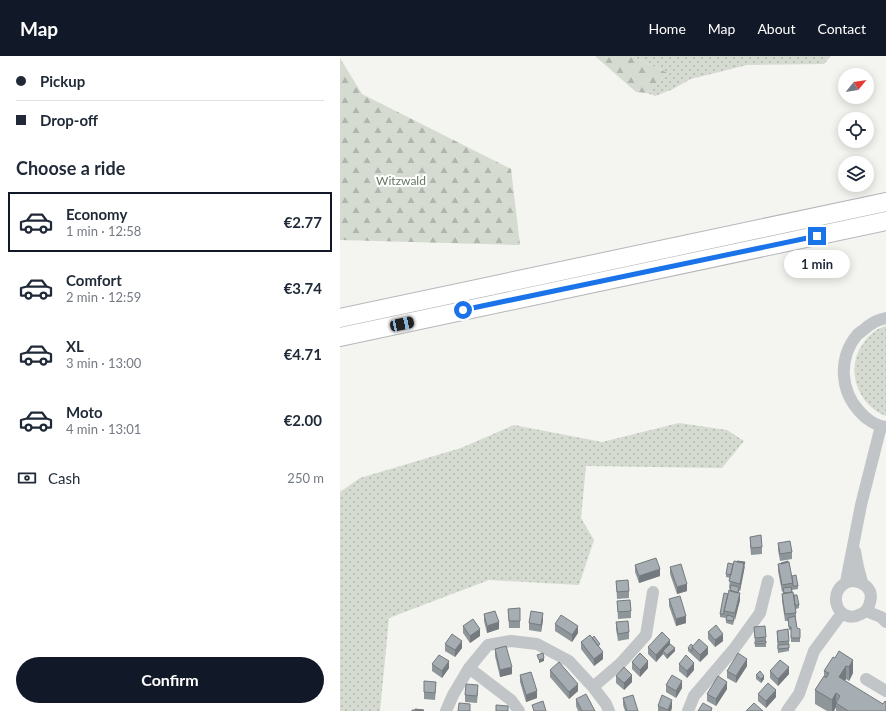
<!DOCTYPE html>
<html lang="en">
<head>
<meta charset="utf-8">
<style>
	:root { --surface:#fff; --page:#f2f2f3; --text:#1f2937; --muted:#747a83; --line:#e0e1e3; --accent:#111827 }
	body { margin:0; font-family:Lato,sans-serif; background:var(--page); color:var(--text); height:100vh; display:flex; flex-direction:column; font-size:15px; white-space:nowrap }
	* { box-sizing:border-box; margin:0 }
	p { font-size:13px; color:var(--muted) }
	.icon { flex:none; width:22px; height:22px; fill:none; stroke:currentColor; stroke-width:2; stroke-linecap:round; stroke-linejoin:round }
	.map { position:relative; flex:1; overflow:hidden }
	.drawer { display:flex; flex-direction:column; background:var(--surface); width:340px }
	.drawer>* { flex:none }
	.top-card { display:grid; align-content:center; height:88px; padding:0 16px; background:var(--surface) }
	.needle { width:26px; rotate:60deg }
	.tools { position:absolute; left:498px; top:12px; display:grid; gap:8px }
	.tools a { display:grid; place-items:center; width:36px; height:36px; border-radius:50%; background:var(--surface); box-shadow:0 2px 10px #0003; font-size:20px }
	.end { position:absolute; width:18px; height:18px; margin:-9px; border:5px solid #1a73e8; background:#fff; box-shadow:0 0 0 2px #fff }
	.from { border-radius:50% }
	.bubble { position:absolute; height:28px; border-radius:14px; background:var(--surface); box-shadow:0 2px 10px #0003; font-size:13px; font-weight:700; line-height:28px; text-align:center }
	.car { position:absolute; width:12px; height:24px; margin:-12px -6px; border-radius:5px; box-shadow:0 0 3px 1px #0007; background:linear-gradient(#222 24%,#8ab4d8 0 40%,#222 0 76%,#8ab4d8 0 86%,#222 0) }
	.top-card b { display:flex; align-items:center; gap:14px; height:38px; font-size:15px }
	.top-card b+b { border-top:1px solid var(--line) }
	.top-card i { width:10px; height:10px; background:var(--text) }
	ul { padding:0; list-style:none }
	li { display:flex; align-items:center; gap:12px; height:60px; margin:0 8px 6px; padding:0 8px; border:2px solid transparent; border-radius:0px }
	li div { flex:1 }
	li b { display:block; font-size:15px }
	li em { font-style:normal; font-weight:700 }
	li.active { border-color:var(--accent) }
	li>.icon { width:36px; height:36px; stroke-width:1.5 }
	h2 { padding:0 16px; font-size:18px; line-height:48px }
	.pay { display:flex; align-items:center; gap:10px; height:44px; padding:0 16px; font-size:15px }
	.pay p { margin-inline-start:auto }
	.cta { display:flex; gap:8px; margin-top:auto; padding:8px 16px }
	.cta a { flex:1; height:46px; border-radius:24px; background:var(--accent); color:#fff; font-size:16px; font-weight:700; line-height:46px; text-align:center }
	header { display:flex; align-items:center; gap:24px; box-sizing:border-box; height:56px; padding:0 20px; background:var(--accent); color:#fff }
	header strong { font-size:19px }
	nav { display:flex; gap:22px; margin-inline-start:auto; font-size:14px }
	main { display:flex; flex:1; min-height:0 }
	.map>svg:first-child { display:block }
	.grass { fill:url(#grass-dots) }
	.forest { fill:url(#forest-firs) }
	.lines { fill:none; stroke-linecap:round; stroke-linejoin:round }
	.highway-casing { stroke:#b4b7ba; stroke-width:20 }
	.minor { stroke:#c1c5c8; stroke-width:12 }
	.highway { stroke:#fff; stroke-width:18 }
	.wall { fill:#8f969a }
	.shaded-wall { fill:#747a7d }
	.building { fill:#a6aeb3; stroke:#747a7d }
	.route { stroke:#1a73e8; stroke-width:5 }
	.labels { text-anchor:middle; stroke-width:4; stroke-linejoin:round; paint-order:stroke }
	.park-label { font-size:12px; fill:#667862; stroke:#fff }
</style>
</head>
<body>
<header>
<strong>Map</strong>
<nav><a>Home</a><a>Map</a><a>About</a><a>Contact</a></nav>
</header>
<main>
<section class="drawer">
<div class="top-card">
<b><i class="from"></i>Pickup</b>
<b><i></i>Drop-off</b>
</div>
<h2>Choose a ride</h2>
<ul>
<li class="active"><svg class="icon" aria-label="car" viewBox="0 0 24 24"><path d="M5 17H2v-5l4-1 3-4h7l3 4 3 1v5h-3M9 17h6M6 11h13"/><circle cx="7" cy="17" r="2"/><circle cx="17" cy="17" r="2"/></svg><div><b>Economy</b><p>1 min · 12:58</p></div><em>€2.77</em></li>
<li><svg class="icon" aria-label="car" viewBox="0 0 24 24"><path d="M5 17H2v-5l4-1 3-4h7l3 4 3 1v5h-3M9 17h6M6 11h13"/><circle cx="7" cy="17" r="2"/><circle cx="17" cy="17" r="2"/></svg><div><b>Comfort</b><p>2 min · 12:59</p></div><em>€3.74</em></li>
<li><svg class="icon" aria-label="car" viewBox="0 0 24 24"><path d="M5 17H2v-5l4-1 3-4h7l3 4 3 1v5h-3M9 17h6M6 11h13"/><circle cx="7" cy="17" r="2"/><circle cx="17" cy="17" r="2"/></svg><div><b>XL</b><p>3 min · 13:00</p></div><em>€4.71</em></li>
<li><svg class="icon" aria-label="car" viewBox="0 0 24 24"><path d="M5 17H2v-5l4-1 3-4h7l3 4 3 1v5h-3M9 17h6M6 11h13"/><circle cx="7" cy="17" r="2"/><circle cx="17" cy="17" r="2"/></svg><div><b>Moto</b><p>4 min · 13:01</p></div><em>€2.00</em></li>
</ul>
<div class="pay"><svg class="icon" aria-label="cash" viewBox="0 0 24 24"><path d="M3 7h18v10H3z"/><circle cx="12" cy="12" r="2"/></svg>Cash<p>250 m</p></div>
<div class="cta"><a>Confirm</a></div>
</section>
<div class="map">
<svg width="546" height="655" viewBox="0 0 546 655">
	<defs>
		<pattern id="grass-dots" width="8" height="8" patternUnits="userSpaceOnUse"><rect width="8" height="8" fill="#d5dbd1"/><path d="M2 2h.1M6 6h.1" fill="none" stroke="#b0b6af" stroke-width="1.8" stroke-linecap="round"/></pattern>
		<pattern id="forest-firs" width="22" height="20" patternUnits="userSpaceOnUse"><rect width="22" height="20" fill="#d5dbd1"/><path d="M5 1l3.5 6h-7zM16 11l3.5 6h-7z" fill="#b0b6af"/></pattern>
	</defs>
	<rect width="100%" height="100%" fill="#f4f4f0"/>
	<path class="grass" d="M291,0H491L484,8L407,9L351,23L331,34L315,40L307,37L328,17Z
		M546,270V360C520,350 507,319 519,294C520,291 523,289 524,286C529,279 537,272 546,270Z
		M339,367L387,374L404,385L382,412L246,410L241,462L254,484L239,529L149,524L49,562L40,655H0V436L20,422L121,392L174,369L262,386Z"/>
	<path class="forest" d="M255,0H291L328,17L307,37L296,36Z
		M0,2L22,38L171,113L180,189L0,184Z"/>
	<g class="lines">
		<defs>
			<path id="highway" d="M0,262L546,146
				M0,281L546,165"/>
		</defs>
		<use href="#highway" class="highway-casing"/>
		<path class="minor" d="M546,262C537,264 534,266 527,271C524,274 520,276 517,279C498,302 500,335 520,356C526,363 536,370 546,371
			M515,495L518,511L522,526
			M511,525C523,525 534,533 530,546C529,551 526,556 521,558C497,571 484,532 511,525Z
			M506,526L521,449L541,370
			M526,555L541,561L546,566
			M129,612L171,644L179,655
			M526,623L546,635
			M253,631L281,607L306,579L313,536
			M106,655L113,639L129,612L148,589L171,585L197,588L229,605L253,631L266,648L269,655
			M348,655L354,640L394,593L420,557L428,525
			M447,655L459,638L474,595L502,557"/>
		<use href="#highway" class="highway"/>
	</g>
	<path class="wall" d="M410,481L422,491V498L411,499L410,488Z
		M438,487L452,496V503L440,505L438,494Z
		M393,508L405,510L400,535H399V537L400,544L393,569L386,567V562L380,561V558L391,533L389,532L390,522L386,521V518Z
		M438,508L452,520L458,530V533L452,534V536L459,549V552L456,553V564L457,572L460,573V586H451V574H449L448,565H445L442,545V538L443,537V535L442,536L438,515Z
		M295,509L320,520L299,527L295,516Z
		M330,511L347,535L337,538L330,518Z
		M276,525L289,535V542L277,543Z
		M329,543L346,567L336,570L329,550Z
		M277,545L291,555V562L278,563Z
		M168,553L180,565V572H169Z
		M144,558L159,573L147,577L144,565Z
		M203,564L201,576L189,574V567Z
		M276,566L289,576V583L278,585L276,573Z
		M215,568L238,577L232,586L215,575Z
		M123,570L140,580L130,587L123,577Z
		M414,571L426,581V591H415Z
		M437,575L449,585V595L438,597L437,582Z
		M368,576L383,585L375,591L368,583Z
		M241,586L260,592L263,603L254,610L241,593Z
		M105,588L122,592L115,601L105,595Z
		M330,588L335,595L327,603L323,598L316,606L308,598V591Z
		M353,590L368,598L360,606L348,595V592Z
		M155,593L172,618L160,621L155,600Z
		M495,602L513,604V617L509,625L506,623L505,625L546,655H496V651L494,655H487L475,648V634L484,620V615Z
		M292,606L308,612L300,621L292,613Z
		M92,608L109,612L102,622L92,615Z
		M339,608L354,614L347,622L339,615Z
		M407,610L396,627L387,622V615Z
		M210,614L238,635L229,643L210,621Z
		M430,615L449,618L438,630L430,622Z
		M180,619L197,642L186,646L180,626Z
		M416,619L424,623L421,627L416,623Z
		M276,620L292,626L284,634L276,627Z
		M326,629L342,632L336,642L326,636Z
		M96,633L95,644L84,643V636Z
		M387,633L376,650L367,645V638Z
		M138,636L137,647L125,646V639Z
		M418,638L436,641L426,652L418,645Z
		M283,642L298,655H285L283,649Z
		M236,643L255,655H238L236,650Z
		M318,650L332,651L331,655H318Z"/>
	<path class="shaded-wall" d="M405,506L404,514L400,535V528Z
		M320,513V520L299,527V520Z
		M347,528V535L337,538V531Z
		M400,537V544L395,564V557Z
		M203,557V564L201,576V569Z
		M346,560V567L336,570V563Z
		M159,566V573L147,577V570Z
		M238,570V577L232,586V579Z
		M140,573V580L130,587V580Z
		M383,578V585L375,591V584Z
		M330,584V591L323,595V598L316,606V599Z
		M122,585V592L115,601V594Z
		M368,591V598L360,606V599Z
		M335,592V595L327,603V599Z
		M263,596V603L254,610V603Z
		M204,602V605L199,607V604Z
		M407,603V610L396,627V620Z
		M513,604V617L509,625V611Z
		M109,605V612L102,622V615Z
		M308,605V612L300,621V614Z
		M354,607V614L347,622V615Z
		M506,610V623L499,635V621Z
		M172,611V618L160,621V614Z
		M449,611V618L438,630V623Z
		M292,619V626L284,634V627Z
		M424,620V623L421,627V623Z
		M342,625V632L336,642V635Z
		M387,626V633L376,650V643Z
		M238,628V635L229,643V636Z
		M436,634V641L426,652V645Z
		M197,635V642L186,646V639Z
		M496,637V651L494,655H492V644Z
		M332,644V651L331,655H328Z"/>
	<path class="building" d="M421,479L422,491L411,492L410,481Z
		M450,485L452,496L440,498L438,487Z
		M316,502L320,513L299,520L295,509Z
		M394,505L404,507L400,528L389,525Z
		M397,505L405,506L404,509V507L397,506Z
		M448,505V506L441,508V507Z
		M449,506L453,527L442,529L438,508Z
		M388,507L393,508L391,519L386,518Z
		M341,508L347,528L337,531L330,511Z
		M456,519L458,530H453L452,520Z
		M288,524L289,535L277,536L276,525Z
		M391,529L399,531L398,537L390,535Z
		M451,531L452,536L444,537L443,532Z
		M389,534L400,537L395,557L384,555Z
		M453,536L456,557L445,558L442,538Z
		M384,537L388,538L384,555V558H380Z
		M454,539H457L459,549H455Z
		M340,540L346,560L336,563L329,543Z
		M290,544L291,555L278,556L277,545Z
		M180,552V565H169L168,553Z
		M155,555L159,566L147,570L144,558Z
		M191,555L203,557L201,569L189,567Z
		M221,559L238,570L232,579L215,568Z
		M387,559L394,561L393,565L386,564Z
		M455,560L457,572L460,573V582H451V571H449L448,562Z
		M133,563L140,573L130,580L123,570Z
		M288,565L289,576L278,578L276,566Z
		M376,569L383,578L375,584L368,576Z
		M425,570L426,581L415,582L414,571Z
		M448,573L449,585L438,586L437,575Z
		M322,576L330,584L316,599L308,591Z
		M112,578L122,585L115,594L105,588Z
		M250,579L263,596L254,603L241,586Z
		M254,580L260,588L258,590L252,582Z
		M359,583L368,591L360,599L352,591Z
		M426,585V587L415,588V586Z
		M330,588L335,592L327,599L323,595Z
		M351,588L353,590L352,591V595L348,592Z
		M449,588V592L438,593V589Z
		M166,590L172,611L160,614L155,593Z
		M499,595L513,604L509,611L506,610L499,621L543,648L545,645L546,646V655H508L496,647L500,640L496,637L492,644L475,634L484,620L486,622L489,617L484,615L493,601L495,602Z
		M203,597L204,602L199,604L197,599Z
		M300,597L308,605L300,614L292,606Z
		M398,597L407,603L396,620L387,615Z
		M99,599L109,605L102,615L92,608Z
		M346,599L354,607L347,615L339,608Z
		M440,604L449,611L438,623L430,615Z
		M219,606L238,628L229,636L210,614Z
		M284,611L292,619L284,627L276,620Z
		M420,615L424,620L421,623L416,619Z
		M191,616L197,635L186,639L180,619Z
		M332,619L342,625L336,635L326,629Z
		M378,620L387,626L376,643L367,638Z
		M84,625L96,626L95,637L84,636Z
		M428,627L436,634L426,645L418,638Z
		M126,628L138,629L137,640L125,639Z
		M246,638L255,655H242L236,643Z
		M293,639L298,655H287L283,642Z
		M322,639L332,644L328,654L318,650Z
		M203,645L206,655H194L192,649Z
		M119,647L130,648V655H118Z
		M363,647L372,652L371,655H358Z
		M414,647L423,655H406Z
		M156,649L168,650V655H156Z
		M75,653L84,654L83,655L75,654Z
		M72,654H83V655H72Z"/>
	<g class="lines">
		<path class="route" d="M123,254L477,180"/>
	</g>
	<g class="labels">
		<g class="park-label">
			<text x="61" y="129">Witzwald</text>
		</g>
	</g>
</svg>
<div class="tools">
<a><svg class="needle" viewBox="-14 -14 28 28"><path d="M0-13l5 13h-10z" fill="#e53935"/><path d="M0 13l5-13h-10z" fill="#747a83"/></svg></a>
<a><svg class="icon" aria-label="locate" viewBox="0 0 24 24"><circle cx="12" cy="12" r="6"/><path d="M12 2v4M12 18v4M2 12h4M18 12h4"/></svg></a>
<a><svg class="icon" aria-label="layers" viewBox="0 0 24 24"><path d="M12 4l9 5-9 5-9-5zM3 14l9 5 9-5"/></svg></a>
</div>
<i class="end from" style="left:123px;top:254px"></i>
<i class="end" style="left:477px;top:180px"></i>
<div class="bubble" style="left:444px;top:194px;width:66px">1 min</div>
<i class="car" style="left:62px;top:268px;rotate:78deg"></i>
</div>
</main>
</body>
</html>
